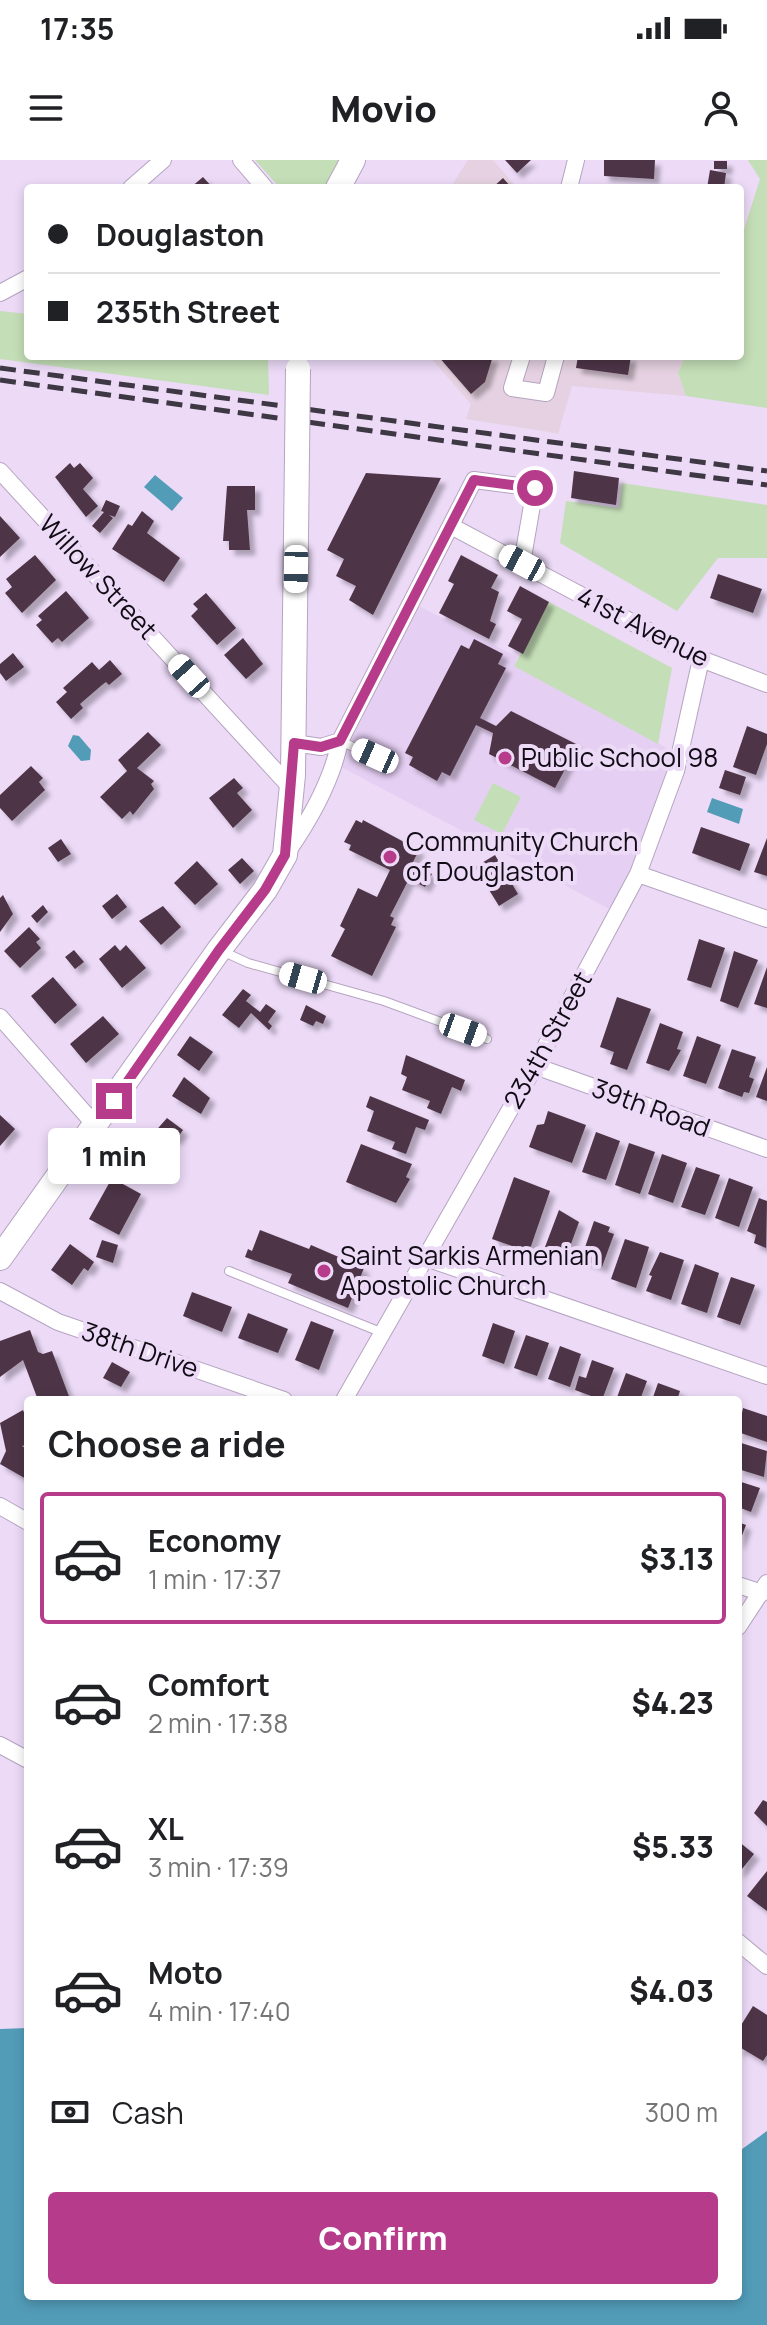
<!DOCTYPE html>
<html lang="en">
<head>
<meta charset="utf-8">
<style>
	:root { --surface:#fff; --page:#f6f6f6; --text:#202124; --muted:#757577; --line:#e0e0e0; --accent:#b73b8b }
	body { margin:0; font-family:Manrope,sans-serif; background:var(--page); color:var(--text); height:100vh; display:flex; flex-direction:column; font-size:30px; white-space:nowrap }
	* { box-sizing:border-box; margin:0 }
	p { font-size:26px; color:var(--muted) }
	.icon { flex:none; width:44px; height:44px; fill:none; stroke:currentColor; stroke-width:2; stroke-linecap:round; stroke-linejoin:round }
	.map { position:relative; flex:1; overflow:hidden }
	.side { position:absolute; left:24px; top:1236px; width:718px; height:904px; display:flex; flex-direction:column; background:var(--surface); border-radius:8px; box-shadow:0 4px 12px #0003 }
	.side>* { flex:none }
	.banner { position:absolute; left:24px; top:24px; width:720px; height:176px; border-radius:8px; box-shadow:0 4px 12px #0003; display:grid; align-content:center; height:176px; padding:0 24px; background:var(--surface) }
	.end { position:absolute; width:36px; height:36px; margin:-18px; border:10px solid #b73b8b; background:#fff; box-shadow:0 0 0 4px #fff }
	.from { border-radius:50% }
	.bubble { position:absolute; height:56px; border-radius:8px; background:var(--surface); box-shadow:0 4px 12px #0003; font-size:26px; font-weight:800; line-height:56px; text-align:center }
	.car { position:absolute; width:24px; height:48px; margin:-24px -12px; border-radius:10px; box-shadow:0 0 6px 2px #0007; background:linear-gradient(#fff 24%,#345 0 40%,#fff 0 76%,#345 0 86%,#fff 0) }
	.banner b { display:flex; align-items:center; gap:28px; height:76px; font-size:30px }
	.banner b+b { border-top:2px solid var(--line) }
	.banner i { width:20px; height:20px; background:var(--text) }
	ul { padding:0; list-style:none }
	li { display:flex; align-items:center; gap:24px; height:132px; margin:0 16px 12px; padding:0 8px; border:4px solid transparent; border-radius:8px }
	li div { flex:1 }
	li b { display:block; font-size:30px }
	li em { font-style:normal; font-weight:800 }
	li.active { border-color:var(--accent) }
	li>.icon { width:72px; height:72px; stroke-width:1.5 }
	h2 { padding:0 24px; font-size:36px; line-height:96px }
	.pay { display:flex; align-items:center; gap:20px; height:88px; padding:0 24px; font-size:30px }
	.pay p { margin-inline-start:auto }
	.primary-button { display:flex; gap:16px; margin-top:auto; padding:16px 24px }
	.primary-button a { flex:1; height:92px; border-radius:8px; background:var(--accent); color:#fff; font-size:32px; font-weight:800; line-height:92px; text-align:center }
	.status { display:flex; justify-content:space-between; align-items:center; height:56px; padding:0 40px; background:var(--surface); direction:ltr }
	.status svg { height:22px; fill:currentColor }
	header { display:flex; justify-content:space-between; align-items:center; height:104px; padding:0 24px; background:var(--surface); font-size:36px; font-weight:800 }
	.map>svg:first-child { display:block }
	.commercial { fill:#e5d1e1 }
	.built { fill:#e5cff3 }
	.green { fill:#c4deb7 }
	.water { fill:#529cb8 }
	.building { fill:#4e3546; filter:url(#shadow) }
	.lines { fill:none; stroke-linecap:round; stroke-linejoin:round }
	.lane-casing { stroke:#b5a4c0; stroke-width:10 }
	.street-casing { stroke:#b5a4c0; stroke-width:18 }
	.secondary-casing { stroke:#b5a4c0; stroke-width:26 }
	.lane { stroke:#fff; stroke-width:8 }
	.street { stroke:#fff; stroke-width:16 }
	.secondary { stroke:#fff; stroke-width:24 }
	.rail { stroke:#3e3744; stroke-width:5; stroke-dasharray:16 8; stroke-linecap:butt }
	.secondary-bridge-casing { stroke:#b5a4c0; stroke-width:26; stroke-linecap:butt }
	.secondary-bridge { stroke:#fff; stroke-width:24 }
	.route { stroke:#b73b8b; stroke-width:10 }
	.poi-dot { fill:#b73b8b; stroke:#ecdaf7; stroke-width:3 }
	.labels { text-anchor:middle; stroke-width:8; stroke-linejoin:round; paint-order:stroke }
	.street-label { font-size:26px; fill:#100b14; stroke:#ecdaf7 }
	.poi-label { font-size:26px; fill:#100b14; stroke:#ecdaf7; text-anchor:start }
</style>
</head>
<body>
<div class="status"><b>17:35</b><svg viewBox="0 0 49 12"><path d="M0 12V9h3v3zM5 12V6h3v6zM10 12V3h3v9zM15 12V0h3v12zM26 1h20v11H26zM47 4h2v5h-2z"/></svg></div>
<header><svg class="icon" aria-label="menu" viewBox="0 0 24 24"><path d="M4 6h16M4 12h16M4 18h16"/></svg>Movio<svg class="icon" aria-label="person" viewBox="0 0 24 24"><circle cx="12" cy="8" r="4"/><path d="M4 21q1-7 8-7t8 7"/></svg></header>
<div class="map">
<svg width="767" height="2165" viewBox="0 0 767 2165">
	<defs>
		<filter id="shadow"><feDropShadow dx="5.5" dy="5.5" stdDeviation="2" flood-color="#0004"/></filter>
	</defs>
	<rect width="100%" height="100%" fill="#ecdaf7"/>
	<path class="commercial" d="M468,0H493L517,28H450Z
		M429,196H685L678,213L686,236L572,226L558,274L549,272L466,259L471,244Z"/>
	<path class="built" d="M411,442L517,497L515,506L680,595L617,753L330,601Z"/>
	<path class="green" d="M255,0H344L329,28H280Z
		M748,0H767V248L686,236L678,213L685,196H740V82L760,19Z
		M0,151L28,154V196H268L269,235L0,199Z
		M622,323L767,345V398H718L677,451L560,383L566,341L619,348Z
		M549,442L672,508L658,584L514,506Z
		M493,623L521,637L502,674L474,660Z"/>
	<path class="water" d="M155,315L183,338L172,351L144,327Z
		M73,575L79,576L91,590L90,600L81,601L68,586Z
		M712,638L743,649L739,664L707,652Z
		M28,1868V2136H738V1992L767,1971V2165H0V1869Z"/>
	<path class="building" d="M505,0H531L517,13Z
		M604,0H655L654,19L604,16Z
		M714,1H727V9H714Z
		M710,10L726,13L724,28H707Z
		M203,17L213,28H190Z
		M503,18L512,28H492Z
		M438,196H493L485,222L471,234Z
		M578,196H631L628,215L576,208Z
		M70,303L74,308L80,303L93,318L83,329L98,346L86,357L55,317Z
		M574,311L619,318L616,345L571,338Z
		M366,313L441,318L373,455L349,440L356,426L336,416L344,399L327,390Z
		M227,326H255V350H247L250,390H229V381H223Z
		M106,340L120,346L115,357L109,355L113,358L100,373L92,366L104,352L101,351Z
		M142,351L154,361L147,373L180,398L164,422L112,389L128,364L132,366Z
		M0,356L20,378L0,397Z
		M35,395L56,420L22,453L5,433L12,427L6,419Z
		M461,395L498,415L491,428L499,432L490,461L496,464L489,479L439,453L454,424L448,421Z
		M718,414L762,429L753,453L710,438Z
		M520,426L549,442L523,494L508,486L522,459L507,451Z
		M66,431L89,458L62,482L58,478L52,483L36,465L42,460L38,456Z
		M206,433L236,468L217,485L191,456L198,449L193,444Z
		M243,478L263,504L246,519L224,495Z
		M474,479L503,494L498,504L506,508L480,558L496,566L511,551L578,585L555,628L489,594L493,573L476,565L450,616L442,612L437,621L409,605L413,597L405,593L461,485L469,489Z
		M13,493L24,507L6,521L0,513V504Z
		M110,500L122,514L109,525L106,522L102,525L80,544L83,548L71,559L56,542L67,532L63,528L92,502L99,510Z
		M747,566L767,574V584L756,615L733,607Z
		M148,572L161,585L137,608L154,621L151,624L154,629L133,655L130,651L122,659L100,637L127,611L118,600Z
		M31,606L43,618L39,622L45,630L12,661L0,648V635Z
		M725,610L746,617L740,635L719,628Z
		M234,618L243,628L237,633L252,650L233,668L209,638Z
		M356,660L362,663L363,660L419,690L412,704L432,714L425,727L409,719L390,756L394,758L391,765L396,767L372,816L331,796L345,769L340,766L358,728L377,737L390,710L349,690L351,685L344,682Z
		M701,667L750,684L740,711L692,693Z
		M767,678V716L754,712Z
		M61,679L71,694L58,702L48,688Z
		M495,695L518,734L499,746L475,707Z
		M242,698L254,711L240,724L228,710Z
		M197,701L218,724L195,745L174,723Z
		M117,734L127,747L112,759L102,746Z
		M3,735L13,754L0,772V738Z
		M43,745L48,752L37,763L31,756Z
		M163,746L181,767L161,785L139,761Z
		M29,767L40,779L36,782L41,788L20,808L4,791Z
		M699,779L725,788L711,828L687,820Z
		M115,785L120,791L126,785L146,808L122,828L99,799Z
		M74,790L84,802L75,809L65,797Z
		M734,791L758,800L738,848L720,841Z
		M767,807V848L754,844Z
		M53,817L77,845L55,864L31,836Z
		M243,829L251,835L246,841L260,852L266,844L276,851L268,862L272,866L269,870L251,853L239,868L222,855Z
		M617,837L651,849L627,910L610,904L614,892L600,887Z
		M306,845L326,856L323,864L316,861L313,866L300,860Z
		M103,856L119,874L86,903L70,884Z
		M660,863L683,872L677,889L681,890L669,911L646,903Z
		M190,876L213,892L199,911L177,895Z
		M697,876L721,885L706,924L683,916Z
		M732,889L756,897L749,917L754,919L749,933L744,932L742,937L718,928Z
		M406,895L465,920L461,931L452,927L441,954L427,948L430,941L402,930L407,917L401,914Z
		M767,907V941L756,937Z
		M184,917L210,938L201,954L172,936Z
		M370,936L429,960L425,970L416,967L406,994L392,989L395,982L367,971L374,951L366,947Z
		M548,951L586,965L572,1003L529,987L537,965L544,964Z
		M0,955L15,969L0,986Z
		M167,958L183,970L176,980L169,975L157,992L154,989L152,993L144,988L145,983Z
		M596,972L620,981L606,1020L582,1012Z
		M629,983L655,992L640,1034L615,1025Z
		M361,984L412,1004L406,1017L410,1019L396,1043L346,1022Z
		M662,994L687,1003L673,1043L648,1034Z
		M696,1007L720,1015L705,1055L681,1047Z
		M514,1017L550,1031L529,1092L492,1079Z
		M112,1018L141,1034L119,1075L89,1059Z
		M729,1018L753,1027L739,1067L715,1058Z
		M759,1038L767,1041L766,1088L754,1083L756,1075L747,1071Z
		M559,1050L579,1062L567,1095L545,1087Z
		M594,1061L610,1067L608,1072L614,1074L602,1107L581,1099Z
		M260,1070L309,1089L311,1085L364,1108L348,1148L288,1123L292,1114L245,1097L248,1089L252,1091Z
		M625,1079L649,1087L636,1128L611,1119Z
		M102,1080L118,1085L113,1103L96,1097Z
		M70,1084L94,1102L88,1111L84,1108L72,1125L51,1110Z
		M660,1092L684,1100L671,1140L646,1131L652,1116L649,1115Z
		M695,1104L719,1113L707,1153L681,1144Z
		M731,1117L755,1125L740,1165L717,1157Z
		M192,1132L232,1147L222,1172L183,1156Z
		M248,1153L288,1169L278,1193L238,1178Z
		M311,1161L334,1170L319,1210L295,1200Z
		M493,1163L515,1171L504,1204L482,1196Z
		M30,1170L38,1192L43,1194L52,1191L70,1239L38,1240L23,1200L0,1217V1181Z
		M526,1175L549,1183L537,1216L514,1208Z
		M560,1186L581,1194L570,1227L548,1219Z
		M592,1200L614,1208L602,1240L575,1230L579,1216L586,1218Z
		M112,1202L130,1212L121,1227L103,1218Z
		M626,1213L647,1221L640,1240H616Z
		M658,1223L680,1231L677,1240H652Z
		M743,1248L767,1256V1282L738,1272Z
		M23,1250L25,1255L28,1254V1284L22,1286L28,1290V1320L0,1304L6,1291L0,1263Z
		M738,1282L767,1291L764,1317L738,1309Z
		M738,1321L760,1328L751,1352L738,1347Z
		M738,1362L746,1365L738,1386Z
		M763,1640L767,1642V1666L754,1653Z
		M738,1681L754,1694L738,1714Z
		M767,1711V1751L747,1736Z
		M753,1846L767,1855V1895L763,1901L741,1888L738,1894V1870Z"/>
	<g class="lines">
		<defs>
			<path id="lane" d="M340,581L391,603
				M222,791L248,803L384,841L487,879
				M229,1111L383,1173"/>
			<path id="street" d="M241,0L265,28
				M131,28L163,0
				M569,28L576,0
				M0,133L28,118
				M522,196L512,228L546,233L556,196
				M0,311L293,630
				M451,366L701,499L767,524
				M294,583L321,587L340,581
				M288,691C311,658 332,620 340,581L474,320L535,328L522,403
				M638,714L767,759
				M0,857L96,966
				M535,906L767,989
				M426,1098L767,1216
				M0,1131L58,1162L284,1240
				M344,1240L535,906L638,714L676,611L701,499
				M0,1346L28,1362
				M738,1425L762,1433
				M738,1467L767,1423
				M0,1585L28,1600
				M738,1782L767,1806"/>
			<path id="secondary" d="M338,28L353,0
				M0,1098L219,790L265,730L285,695L293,615L297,295"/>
		</defs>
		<use href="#lane" class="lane-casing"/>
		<use href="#street" class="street-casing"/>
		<use href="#secondary" class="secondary-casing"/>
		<use href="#lane" class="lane"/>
		<use href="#street" class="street"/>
		<use href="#secondary" class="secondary"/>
		<path class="rail" d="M0,208L767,311
			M0,220L767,325"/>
		<defs>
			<path id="secondary-bridge" d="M297,295L298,209"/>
		</defs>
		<use href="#secondary-bridge" class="secondary-bridge-casing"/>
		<use href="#secondary-bridge" class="secondary-bridge"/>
	</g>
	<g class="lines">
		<path class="route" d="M114,941L219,790L265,730L285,695L294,583L321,587L340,581L474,320L535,328"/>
	</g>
	<g class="poi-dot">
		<circle cx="505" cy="598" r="8"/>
		<circle cx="390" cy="697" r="8"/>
		<circle cx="324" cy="1111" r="8"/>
	</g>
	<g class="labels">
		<g class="street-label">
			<text transform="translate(98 417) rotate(47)" y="9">Willow Street</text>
			<text transform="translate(643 467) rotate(27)" y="9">41st Avenue</text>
			<text transform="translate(548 880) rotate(-61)" y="9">234th Street</text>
			<text transform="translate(651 948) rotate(20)" y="9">39th Road</text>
			<text transform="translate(140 1190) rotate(19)" y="9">38th Drive</text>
		</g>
		<g class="poi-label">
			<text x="521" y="607">Public School 98</text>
			<text x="406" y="691">Community Church<tspan x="406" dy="30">of Douglaston</tspan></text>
			<text x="340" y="1105">Saint Sarkis Armenian<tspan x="340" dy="30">Apostolic Church</tspan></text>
		</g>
	</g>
</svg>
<i class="end from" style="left:535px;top:328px"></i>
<i class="end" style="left:114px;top:941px"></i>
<div class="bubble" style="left:48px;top:968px;width:132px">1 min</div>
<i class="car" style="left:522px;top:403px;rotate:298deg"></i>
<i class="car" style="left:296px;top:409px;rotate:181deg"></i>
<i class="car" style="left:189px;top:516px;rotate:318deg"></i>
<i class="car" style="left:375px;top:596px;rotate:294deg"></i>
<i class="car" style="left:303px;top:818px;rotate:286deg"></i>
<i class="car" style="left:463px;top:870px;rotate:110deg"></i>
<div class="banner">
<b><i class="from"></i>Douglaston</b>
<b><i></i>235th Street</b>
</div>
<section class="side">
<h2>Choose a ride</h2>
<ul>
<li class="active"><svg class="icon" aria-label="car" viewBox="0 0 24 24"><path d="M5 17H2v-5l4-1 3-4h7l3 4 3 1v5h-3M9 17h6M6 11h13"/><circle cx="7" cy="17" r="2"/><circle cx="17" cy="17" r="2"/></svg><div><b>Economy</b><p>1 min · 17:37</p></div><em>$3.13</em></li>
<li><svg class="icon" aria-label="car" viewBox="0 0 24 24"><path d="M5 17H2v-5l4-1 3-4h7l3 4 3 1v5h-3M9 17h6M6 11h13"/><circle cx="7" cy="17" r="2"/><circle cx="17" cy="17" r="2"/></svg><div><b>Comfort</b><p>2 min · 17:38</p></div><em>$4.23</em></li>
<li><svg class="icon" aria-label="car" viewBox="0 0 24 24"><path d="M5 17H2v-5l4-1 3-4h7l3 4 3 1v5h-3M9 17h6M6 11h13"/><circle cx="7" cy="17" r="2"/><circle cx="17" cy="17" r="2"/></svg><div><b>XL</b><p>3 min · 17:39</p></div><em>$5.33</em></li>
<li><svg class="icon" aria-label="car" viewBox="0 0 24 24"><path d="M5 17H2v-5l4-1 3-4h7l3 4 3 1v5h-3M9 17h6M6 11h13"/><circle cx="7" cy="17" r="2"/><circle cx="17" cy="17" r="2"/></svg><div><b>Moto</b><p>4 min · 17:40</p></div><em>$4.03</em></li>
</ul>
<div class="pay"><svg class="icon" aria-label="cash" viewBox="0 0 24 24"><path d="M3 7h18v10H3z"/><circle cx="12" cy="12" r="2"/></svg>Cash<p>300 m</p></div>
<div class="primary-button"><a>Confirm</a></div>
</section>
</div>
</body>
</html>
